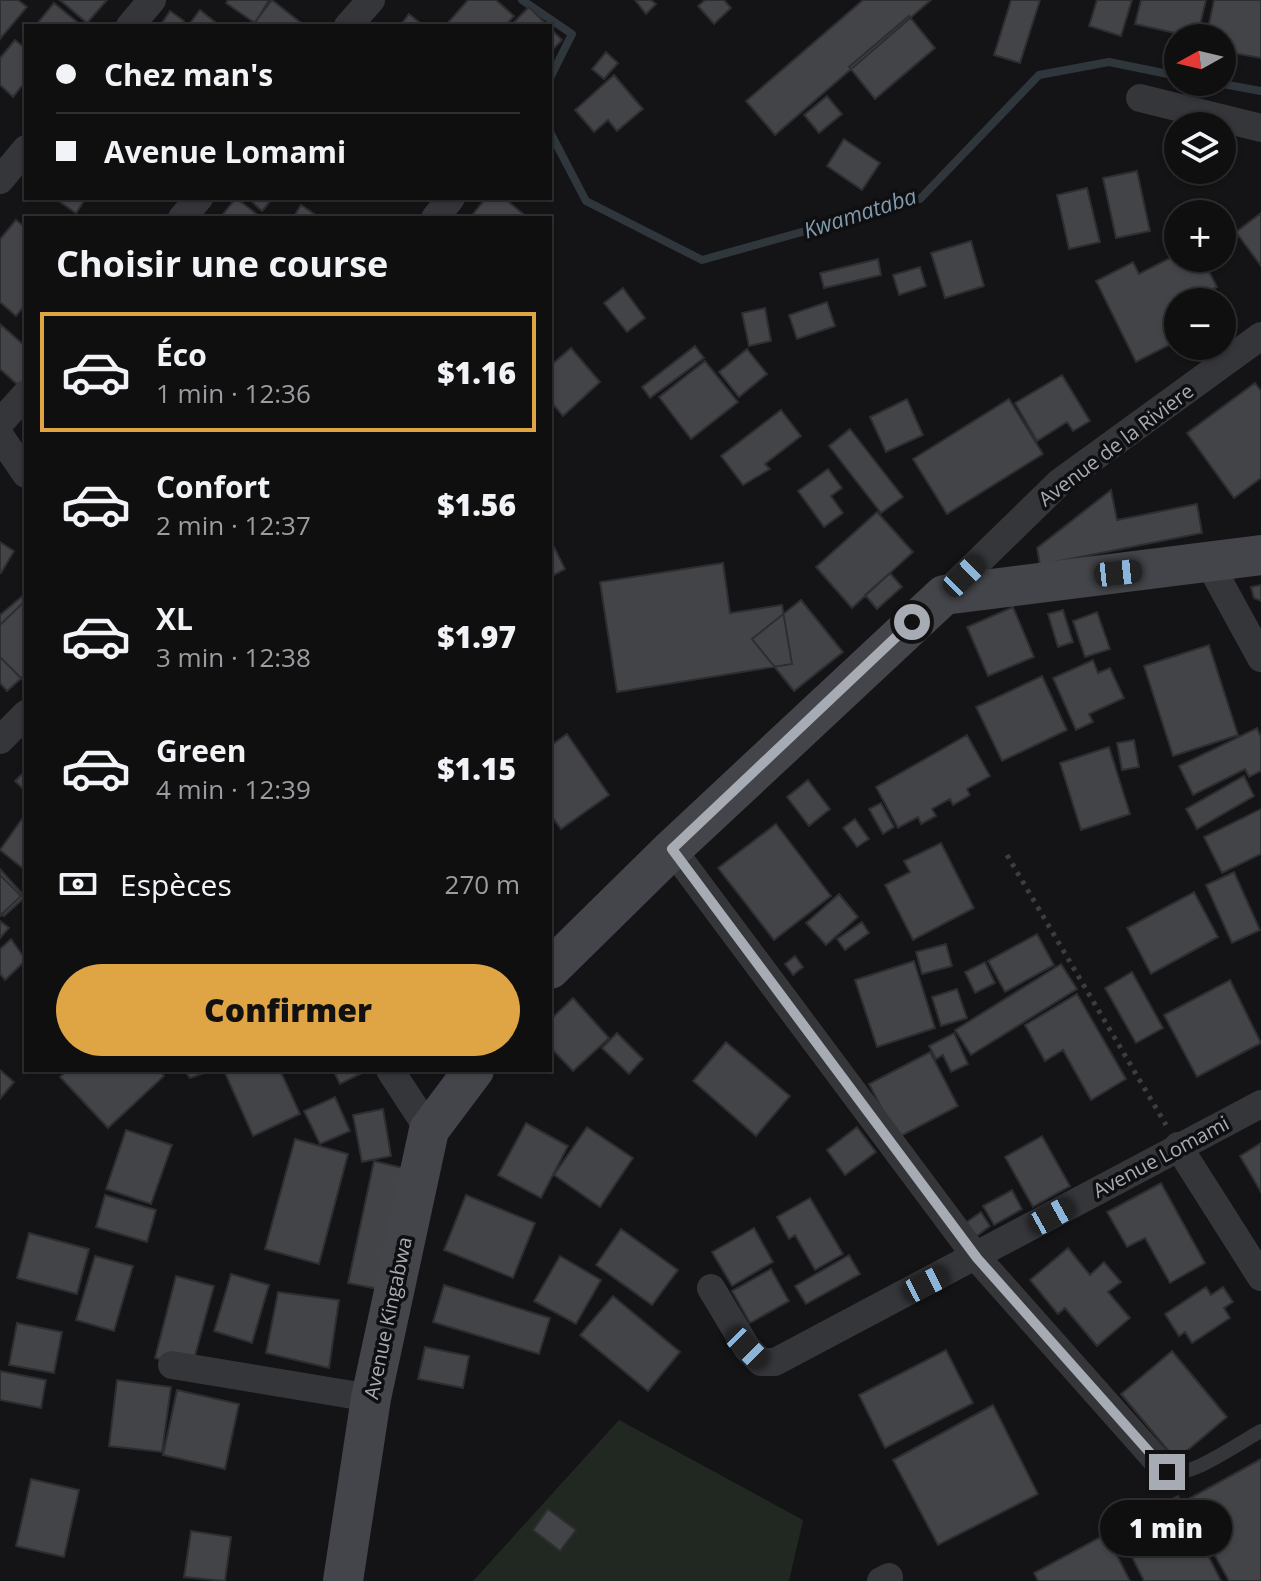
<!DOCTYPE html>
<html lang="fr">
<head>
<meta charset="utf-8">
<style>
	:root { --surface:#0f0f10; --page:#1d1d1e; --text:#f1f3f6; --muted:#9b9c9f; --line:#2f2f30; --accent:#dfa443 }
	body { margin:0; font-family:"Open Sans",sans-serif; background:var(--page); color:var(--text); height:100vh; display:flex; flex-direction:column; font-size:30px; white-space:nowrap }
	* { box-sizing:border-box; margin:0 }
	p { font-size:26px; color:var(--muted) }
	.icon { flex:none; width:44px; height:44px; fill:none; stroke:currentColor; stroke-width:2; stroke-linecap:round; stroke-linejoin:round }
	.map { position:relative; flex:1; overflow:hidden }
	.sheet { position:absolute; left:24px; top:216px; width:528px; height:856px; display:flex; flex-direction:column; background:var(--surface); border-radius:0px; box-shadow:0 2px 6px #0004,0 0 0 2px var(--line) }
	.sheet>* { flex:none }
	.hud { position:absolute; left:24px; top:24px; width:528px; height:176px; border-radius:0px; box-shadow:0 2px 6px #0004,0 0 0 2px var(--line); display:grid; align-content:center; height:176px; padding:0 32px; background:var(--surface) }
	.needle { width:52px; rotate:262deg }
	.tools { position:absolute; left:1164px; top:24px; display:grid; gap:16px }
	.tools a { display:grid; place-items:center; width:72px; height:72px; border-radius:50%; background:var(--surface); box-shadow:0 2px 6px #0004,0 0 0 2px var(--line); font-size:40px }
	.end { position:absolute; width:36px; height:36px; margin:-18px; border:10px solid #a7acb4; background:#111; box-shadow:0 0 0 4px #111 }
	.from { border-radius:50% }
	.bubble { position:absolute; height:56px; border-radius:28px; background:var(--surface); box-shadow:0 2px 6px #0004,0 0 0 2px var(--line); font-size:26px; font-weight:800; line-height:56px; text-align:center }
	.car { position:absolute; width:24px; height:48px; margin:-24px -12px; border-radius:10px; box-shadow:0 0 6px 2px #0007; background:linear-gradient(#222 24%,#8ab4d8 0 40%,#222 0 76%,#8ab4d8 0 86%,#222 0) }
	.hud b { display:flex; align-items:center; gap:28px; height:76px; font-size:30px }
	.hud b+b { border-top:2px solid var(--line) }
	.hud i { width:20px; height:20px; background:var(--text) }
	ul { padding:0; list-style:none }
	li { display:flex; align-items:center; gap:24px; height:120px; margin:0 16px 12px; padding:0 16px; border:4px solid transparent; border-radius:0px }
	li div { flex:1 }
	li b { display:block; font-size:30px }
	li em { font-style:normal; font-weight:800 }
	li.selected { border-color:var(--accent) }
	li>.icon { width:72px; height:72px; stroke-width:1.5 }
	h2 { padding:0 32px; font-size:36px; line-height:96px }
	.pay { display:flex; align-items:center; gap:20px; height:88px; padding:0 32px; font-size:30px }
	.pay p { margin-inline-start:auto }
	.button { display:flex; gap:16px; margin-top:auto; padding:16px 32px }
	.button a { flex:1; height:92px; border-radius:48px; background:var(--accent); color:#111; font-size:32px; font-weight:800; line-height:92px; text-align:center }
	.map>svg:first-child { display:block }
	.green { fill:#212821 }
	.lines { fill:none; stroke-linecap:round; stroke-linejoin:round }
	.stream { stroke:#2f373d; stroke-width:8 }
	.building { fill:#434448; stroke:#2e2e31; stroke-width:2 }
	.path { stroke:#3c3d41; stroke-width:5; stroke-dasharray:4 6; stroke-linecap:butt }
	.lane { stroke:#35363a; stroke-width:14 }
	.street { stroke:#35363a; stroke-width:28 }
	.secondary { stroke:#44454a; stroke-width:40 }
	.route { stroke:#a7acb4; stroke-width:10 }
	.labels { text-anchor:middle; stroke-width:7; stroke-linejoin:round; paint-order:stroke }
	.street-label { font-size:20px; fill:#a7acb4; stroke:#0f0f11 }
	.water-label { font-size:22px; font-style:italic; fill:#819aac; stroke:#0f0f11 }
</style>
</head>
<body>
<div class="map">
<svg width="1261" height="1581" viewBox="0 0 1261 1581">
	<rect width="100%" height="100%" fill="#141416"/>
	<path class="green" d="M619,1420L803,1520L789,1581H473Z"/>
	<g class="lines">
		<path class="stream" d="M522,0L572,34L550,78
			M1212,82L1261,91
			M550,132L586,201L702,260L920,199L1039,75L1109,62L1178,76"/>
	</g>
	<path class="building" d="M0,0H18L27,7L0,39Z
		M60,0H107L87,23Z
		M228,0H269L255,23L226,3Z
		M272,0L305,26H252Z
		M468,0H496L514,16L505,26H445Z
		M635,0H651L656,4L646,14Z
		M705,0H724L731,8L714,24L698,6Z
		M863,0H931L775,135L746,101Z
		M1011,0H1040L1020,63L994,55Z
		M1097,0H1132L1121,36L1089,26Z
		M1141,0H1206L1197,38L1135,24Z
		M1214,0H1261V58L1222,51V38H1206Z
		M54,3L82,26H35Z
		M529,7L548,26H516L513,23Z
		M200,10L215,22L212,26H188Z
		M170,11L184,21L181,26H160Z
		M409,14L424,26H400Z
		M909,16L935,48L875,99L849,67Z
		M550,28L562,40L550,52Z
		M15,40L26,49V81L13,97L0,85V58Z
		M606,52L618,63L604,79L592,69Z
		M614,75L643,109L617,131L608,120L594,132L575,110Z
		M827,96L842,114L819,133L804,115Z
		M844,139L880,163L862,190L827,166Z
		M1137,171L1150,231L1116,238L1103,178Z
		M1087,188L1100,242L1069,249L1057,195Z
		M63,198H86L76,213L60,202Z
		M236,198L258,215L255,218H220Z
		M248,198H273L262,211Z
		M486,198H504L528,218H470Z
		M301,205L320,218H293Z
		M1261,213V266L1236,232Z
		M16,220L26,228V304L16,316L0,302V239Z
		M971,241L984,286L945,298L931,253Z
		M1178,254V258H1202L1217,287L1187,302H1178V307L1168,312L1175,328L1168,332L1173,343L1136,362L1096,281L1133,262L1139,274Z
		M878,259L881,275L824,288L820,273Z
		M920,267L926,286L899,295L893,275Z
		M623,288L645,318L627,332L604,303Z
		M827,302L835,326L797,339L789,315Z
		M765,308L771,341L749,346L742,313Z
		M0,324L26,347V378L19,386L0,369Z
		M695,346L704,358L650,398L642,387Z
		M571,348L600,382L563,416L550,401V366Z
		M747,349L767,374L739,397L719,372Z
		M705,361L738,402L691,439L659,397Z
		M1062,375L1090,421L1073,431L1067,422L1037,441L1015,403Z
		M1255,383L1261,391V478L1234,498L1187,433Z
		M907,399L923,435L886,452L870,417Z
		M1009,399L1043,454L947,514L913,459Z
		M781,410L801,436L765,464L770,469L743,485L721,456Z
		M850,429L903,497L881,513L829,446Z
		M828,469L842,488L831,496L843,513L824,527L798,491Z
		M1111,490L1117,520L1197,504L1202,533L1040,565L1037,548Z
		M877,512L913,552L852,608L816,567Z
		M550,539L565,569L550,577Z
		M0,542L14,551L1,573H0Z
		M723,563L730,613L782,605L792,664L617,692L600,582Z
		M890,573L902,587L877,609L865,595Z
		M1261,585V601L1254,598L1251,587Z
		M26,593V674L7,691L0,683V615Z
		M26,600V683L0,657V625Z
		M801,600L843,652L794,691L752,639Z
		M1013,607L1034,657L988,676L967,627Z
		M1063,610L1073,642L1058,647L1048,614Z
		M1097,612L1110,649L1085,657L1073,621Z
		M1209,645L1238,735L1173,756L1144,666Z
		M1093,660L1098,673L1110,668L1124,698L1089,714L1093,722L1076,730L1053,678Z
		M1042,676L1067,730L1002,761L976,707Z
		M1257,728L1261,737V771L1249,777L1245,769L1193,795L1179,766Z
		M567,734L609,795L561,829L550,814V746Z
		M967,735L990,776L967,789L970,795L953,805L950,799L932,809L936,816L921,824L918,817L898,828L876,787Z
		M1134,740L1139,767L1122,770L1117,743Z
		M1109,747L1130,814L1081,830L1060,763Z
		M26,770V792L15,781Z
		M1244,776L1254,796L1197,829L1186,809Z
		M808,780L830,809L809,826L787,797Z
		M881,803L894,827L883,834L869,809Z
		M1261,809V854L1222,873L1204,837Z
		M22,819L26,822V871L0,850Z
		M855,819L869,839L857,847L843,828Z
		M776,824L831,896L774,940L718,868Z
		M941,843L974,908L913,940L885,885L910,872L904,861Z
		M0,869L25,897L4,916L0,912Z
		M1234,872L1260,930L1232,943L1206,885Z
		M0,875L21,896L0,916Z
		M1194,892L1218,937L1151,974L1127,928Z
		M839,894L858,917L826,945L806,923Z
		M0,921L9,928L0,938Z
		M862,922L869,933L845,950L837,939Z
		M1037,934L1054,965L1005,992L988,961Z
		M11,939L26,960L5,980L0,974V949Z
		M946,944L952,966L922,974L916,952Z
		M795,956L803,967L793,975L785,964Z
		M914,961L935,1028L877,1047L855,980Z
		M985,962L995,983L975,993L965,972Z
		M1061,964L1077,989L971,1055L955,1030Z
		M1132,972L1163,1028L1136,1043L1105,988Z
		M1230,980L1261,1043L1197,1077L1164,1015Z
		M957,989L967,1018L941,1026L932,997Z
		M1077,994L1126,1079L1091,1100L1063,1050L1045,1061L1025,1025Z
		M573,998L609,1038L573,1071L550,1047V1020Z
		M617,1033L643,1059L629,1074L602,1048Z
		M954,1033L968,1064L951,1072L943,1055L936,1059L929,1046Z
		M726,1042L790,1096L756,1136L693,1081Z
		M930,1052L958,1106L897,1138L869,1084Z
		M0,1070L14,1082L0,1099Z
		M67,1070H159L164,1076L108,1128L60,1077Z
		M184,1070H213L190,1078Z
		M232,1070H280L300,1114L253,1136L225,1073Z
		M333,1070H363L364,1072L340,1084Z
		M335,1097L350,1131L320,1144L304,1111Z
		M383,1109L391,1156L362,1162L353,1115Z
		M526,1123L568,1146L541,1198L498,1175Z
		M587,1127L633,1158L600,1207L554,1175Z
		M857,1127L876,1152L845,1175L827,1150Z
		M126,1130L172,1145L151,1204L106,1189Z
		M1042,1136L1070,1186L1033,1207L1005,1157Z
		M295,1139L348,1154L319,1264L265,1249Z
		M1261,1143V1192L1240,1156Z
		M374,1161L403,1168L378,1289L348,1283Z
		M1161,1183L1205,1263L1170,1283L1145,1238L1127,1247L1107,1212Z
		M1012,1190L1022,1209L994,1225L983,1206Z
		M105,1195L156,1210L147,1242L96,1227Z
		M466,1195L535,1223L513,1278L444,1250Z
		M810,1198L843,1254L815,1270L795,1235L789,1239L777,1217Z
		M981,1212L990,1226L974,1238L964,1224Z
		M754,1228L773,1262L732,1286L712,1252Z
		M621,1229L678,1270L652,1305L596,1265Z
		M29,1233L89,1249L77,1294L17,1278Z
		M1068,1248L1090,1275L1104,1262L1121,1282L1108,1292L1130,1318L1097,1346L1065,1308L1058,1314L1030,1280Z
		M849,1255L860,1274L806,1304L795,1286Z
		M95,1256L133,1266L114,1331L76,1320Z
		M560,1256L601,1280L576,1324L534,1301Z
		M771,1269L789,1301L750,1323L732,1291Z
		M231,1274L269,1285L252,1343L214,1331Z
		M176,1276L214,1286L192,1367L155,1358Z
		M444,1285L550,1318L539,1354L433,1322Z
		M1206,1287L1211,1295L1223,1287L1233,1302L1224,1308L1230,1318L1192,1343L1185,1332L1179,1336L1165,1314Z
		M278,1292L339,1300L329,1368L266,1353Z
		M613,1296L680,1352L648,1391L580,1335Z
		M17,1323L62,1332L54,1373L9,1365Z
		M425,1347L469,1356L463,1388L418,1379Z
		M946,1350L973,1403L885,1448L859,1395Z
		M1172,1351L1227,1417L1176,1460L1121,1394Z
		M0,1371L46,1380L41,1408L0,1400Z
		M117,1380L171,1387L162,1452L109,1446Z
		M177,1390L239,1404L225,1469L163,1455Z
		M993,1405L1038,1494L938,1545L893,1460Z
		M1261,1459V1581H1229L1185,1501Z
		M31,1479L79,1490L64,1557L16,1546Z
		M1178,1496L1221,1581H1144L1117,1527Z
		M548,1509L576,1530L560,1551L533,1530Z
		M191,1531L231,1537L225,1581L184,1577Z
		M1106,1534L1130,1581H1038L1034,1573Z"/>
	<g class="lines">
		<path class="path" d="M1007,855L1166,1125"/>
		<path class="lane" d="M1167,1472C1186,1481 1242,1441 1261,1431"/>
		<path class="street" d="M130,26L152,0
			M348,26L371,0
			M1140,98L1261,128
			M0,180L26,149
			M182,218L199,198
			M435,218L451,198
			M0,423L26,394
			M0,436L26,474
			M1209,563L1261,658
			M944,595L1060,482L1261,336
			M0,740L26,714
			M672,849L977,1258L1167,1472
			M390,1070L429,1130
			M1178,1146L1261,1277
			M711,1288L747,1348L761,1362H775L1261,1104
			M172,1365L371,1398
			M881,1581L889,1577"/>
		<path class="secondary" d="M550,969L672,849L944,595L1261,555
			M343,1581L371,1398L429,1130L474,1070"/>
	</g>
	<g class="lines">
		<path class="route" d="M912,622L672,849L977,1258L1167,1472"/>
	</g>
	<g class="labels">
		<g class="street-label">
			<text transform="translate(1116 445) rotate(-37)" y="7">Avenue de la Riviere</text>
			<text transform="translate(1161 1157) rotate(-28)" y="7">Avenue Lomami</text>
			<text transform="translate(388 1318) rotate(-78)" y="7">Avenue Kingabwa</text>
		</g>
		<g class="water-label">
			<text transform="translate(860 213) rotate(-18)" y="8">Kwamataba</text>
		</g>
	</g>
</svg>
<div class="tools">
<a><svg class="needle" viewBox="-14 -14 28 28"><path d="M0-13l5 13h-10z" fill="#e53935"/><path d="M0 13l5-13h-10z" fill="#9b9c9f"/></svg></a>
<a><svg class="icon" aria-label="layers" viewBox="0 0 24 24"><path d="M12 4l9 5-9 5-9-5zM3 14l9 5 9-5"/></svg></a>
<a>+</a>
<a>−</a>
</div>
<i class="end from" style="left:912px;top:622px"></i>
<i class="end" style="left:1167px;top:1472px"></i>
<div class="bubble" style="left:1100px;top:1500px;width:132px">1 min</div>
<i class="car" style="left:1118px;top:573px;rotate:84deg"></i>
<i class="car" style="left:964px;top:576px;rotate:46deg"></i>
<i class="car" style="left:1052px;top:1216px;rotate:61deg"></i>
<i class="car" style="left:926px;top:1284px;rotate:63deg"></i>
<i class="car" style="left:747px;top:1348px;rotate:135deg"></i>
<div class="hud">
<b><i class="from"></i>Chez man's</b>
<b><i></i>Avenue Lomami</b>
</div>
<section class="sheet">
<h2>Choisir une course</h2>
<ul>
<li class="selected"><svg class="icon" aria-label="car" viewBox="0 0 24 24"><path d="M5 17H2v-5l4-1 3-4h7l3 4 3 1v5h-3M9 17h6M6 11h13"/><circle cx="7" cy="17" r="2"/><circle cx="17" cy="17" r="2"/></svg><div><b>Éco</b><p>1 min · 12:36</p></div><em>$1.16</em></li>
<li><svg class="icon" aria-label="car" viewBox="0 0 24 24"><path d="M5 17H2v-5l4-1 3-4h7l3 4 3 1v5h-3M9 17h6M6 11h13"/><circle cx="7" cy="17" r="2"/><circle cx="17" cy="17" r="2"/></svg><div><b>Confort</b><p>2 min · 12:37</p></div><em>$1.56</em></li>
<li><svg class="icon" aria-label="car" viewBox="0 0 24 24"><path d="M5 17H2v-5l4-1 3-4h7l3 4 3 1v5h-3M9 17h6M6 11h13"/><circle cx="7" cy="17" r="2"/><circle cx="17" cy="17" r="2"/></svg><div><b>XL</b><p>3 min · 12:38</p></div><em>$1.97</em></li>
<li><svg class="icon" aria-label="car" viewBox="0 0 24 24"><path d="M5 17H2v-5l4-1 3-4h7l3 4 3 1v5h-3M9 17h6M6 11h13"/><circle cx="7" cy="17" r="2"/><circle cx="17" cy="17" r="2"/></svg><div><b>Green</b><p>4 min · 12:39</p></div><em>$1.15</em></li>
</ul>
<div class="pay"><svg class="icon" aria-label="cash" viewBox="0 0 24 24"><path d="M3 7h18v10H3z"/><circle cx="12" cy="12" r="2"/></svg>Espèces<p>270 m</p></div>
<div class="button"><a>Confirmer</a></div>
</section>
</div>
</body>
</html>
